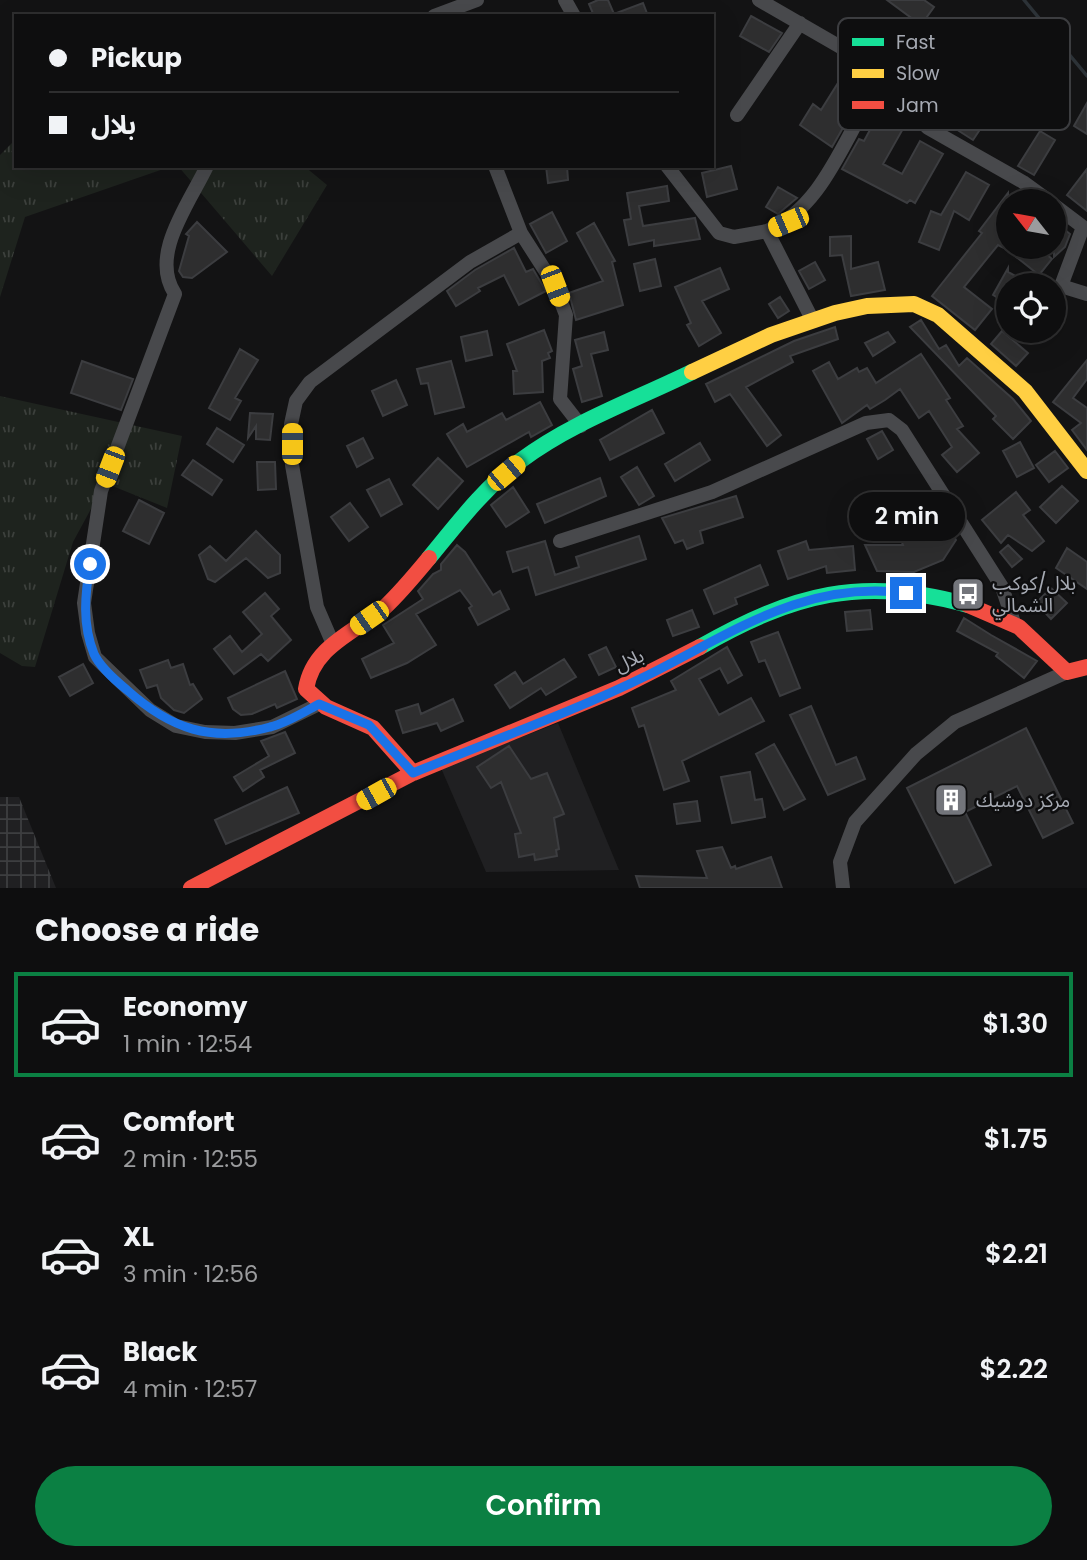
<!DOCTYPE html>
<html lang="en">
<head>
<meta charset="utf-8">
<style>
	:root { --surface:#0e0e0f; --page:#171718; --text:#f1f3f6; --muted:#9b9c9e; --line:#2e2e2f; --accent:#0b8043 }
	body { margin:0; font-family:Poppins,"Noto Sans Arabic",sans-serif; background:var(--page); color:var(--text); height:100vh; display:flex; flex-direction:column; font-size:26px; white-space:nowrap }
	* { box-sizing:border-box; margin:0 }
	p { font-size:23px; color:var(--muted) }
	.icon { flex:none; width:38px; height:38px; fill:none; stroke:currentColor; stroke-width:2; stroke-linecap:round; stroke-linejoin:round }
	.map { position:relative; height:888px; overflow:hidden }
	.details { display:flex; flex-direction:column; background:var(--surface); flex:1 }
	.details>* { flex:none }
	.guide { position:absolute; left:14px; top:14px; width:700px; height:154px; border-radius:0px; box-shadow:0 7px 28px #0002,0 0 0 2px var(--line); display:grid; align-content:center; height:154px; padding:0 35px; background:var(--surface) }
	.needle { width:46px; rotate:301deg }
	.fabs { position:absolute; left:996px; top:189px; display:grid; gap:14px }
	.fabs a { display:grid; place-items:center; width:70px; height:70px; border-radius:50%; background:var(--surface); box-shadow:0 7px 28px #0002,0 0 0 2px var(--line); font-size:35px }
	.end { position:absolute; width:32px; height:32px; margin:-16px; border:9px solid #1a73e8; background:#fff; box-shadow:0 0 0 4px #fff }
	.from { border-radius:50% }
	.bubble { position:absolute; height:49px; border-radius:24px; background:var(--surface); box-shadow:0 7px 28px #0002,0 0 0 2px var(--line); font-size:23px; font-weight:600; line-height:49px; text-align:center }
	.car { position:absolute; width:21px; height:42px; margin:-21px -10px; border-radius:9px; box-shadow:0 0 5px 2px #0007; background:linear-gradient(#f5c518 24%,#345 0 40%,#f5c518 0 76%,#345 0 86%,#f5c518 0) }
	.guide b { display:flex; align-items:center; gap:24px; height:66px; font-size:26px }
	.guide b+b { border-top:2px solid var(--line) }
	.guide i { width:18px; height:18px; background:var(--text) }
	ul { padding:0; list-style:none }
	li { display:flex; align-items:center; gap:21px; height:105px; margin:0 14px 10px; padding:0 21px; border:4px solid transparent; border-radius:0px }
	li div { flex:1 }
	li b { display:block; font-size:26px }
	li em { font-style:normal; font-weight:600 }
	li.active { border-color:var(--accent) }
	li>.icon { width:63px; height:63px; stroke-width:1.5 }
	h2 { padding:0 35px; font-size:32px; line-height:84px }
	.action { display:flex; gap:14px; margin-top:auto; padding:14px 35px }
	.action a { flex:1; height:80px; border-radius:42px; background:var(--accent); color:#fff; font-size:28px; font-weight:600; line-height:80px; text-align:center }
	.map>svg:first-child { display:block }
	.built { fill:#202022 }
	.industrial { fill:url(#industrial-grid) }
	.grass { fill:url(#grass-tufts) }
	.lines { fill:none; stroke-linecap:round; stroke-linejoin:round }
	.stream { stroke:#2c3237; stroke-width:3.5 }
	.building { fill:#2e2e2f; stroke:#3c3d40; stroke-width:2 }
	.street { stroke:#48494c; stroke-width:14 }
	.fast { stroke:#16e098; stroke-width:16 }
	.slow { stroke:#ffcf43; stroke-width:16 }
	.jam { stroke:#f24e42; stroke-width:16 }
	.route { stroke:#1a73e8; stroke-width:9 }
	.labels { text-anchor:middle; stroke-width:5; stroke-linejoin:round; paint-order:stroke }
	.poi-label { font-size:19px; fill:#a6aab3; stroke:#0e0e0f; text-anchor:start }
	.street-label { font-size:19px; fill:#a6aab3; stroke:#0e0e0f }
	.key { fill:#0e0e0f; stroke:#3c3d40; stroke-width:2 }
	.key-label { font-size:19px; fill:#a6aab3 }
</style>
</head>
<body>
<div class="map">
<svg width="1087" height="888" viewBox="0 0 1087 888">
	<defs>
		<pattern id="industrial-grid" width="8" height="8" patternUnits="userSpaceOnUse" patternTransform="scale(1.75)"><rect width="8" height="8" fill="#202022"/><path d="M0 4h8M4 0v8" fill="none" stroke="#3d3e40"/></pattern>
		<pattern id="grass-tufts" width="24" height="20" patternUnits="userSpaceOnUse" patternTransform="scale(1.75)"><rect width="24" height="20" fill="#1e231e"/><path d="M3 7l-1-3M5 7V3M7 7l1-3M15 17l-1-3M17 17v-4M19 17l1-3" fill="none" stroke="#3c403c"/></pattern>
	</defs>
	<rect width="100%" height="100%" fill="#131314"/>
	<path class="built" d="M558,723L619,870L486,872L441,768Z"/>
	<path class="industrial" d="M0,797H19L56,888H0Z"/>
	<path class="grass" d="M16,139V166H172L25,217L0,297V155Z
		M178,166H304L327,185L272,276Z
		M0,396L182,436L167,508L105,483L73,542L35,667L22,666L0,653Z"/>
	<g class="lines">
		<path class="stream" d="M1024,0L1087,76"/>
	</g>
	<path class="building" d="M598,0H608L614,14L643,3L648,16H594L589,4Z
		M887,0H924L934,7L921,25Z
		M751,16L782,33L769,52L740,36Z
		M838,83L860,98L832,147L800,125L813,104L821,110Z
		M959,101L987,119L973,140L945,122Z
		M1087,103V134L1074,126Z
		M879,113L904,127L883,164L902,174L920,141L943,154L915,203L910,200L907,203L842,169L859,139L864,141Z
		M1040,131L1055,140L1034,175L1018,166Z
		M546,166H567L568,180L548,183Z
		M731,166L737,189L707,197L702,173Z
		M1087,169V211L1067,195Z
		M966,172L989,185L969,220L954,211L939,250L919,242L931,211L941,215Z
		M667,186L669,201L639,206L643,226L695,218L700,239L654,246V240L629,245L624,220L631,219L627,193Z
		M778,187L797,198L778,214L766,207Z
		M1008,193V250L998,245L964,287L992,309L975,330L932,296L982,233L979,231Z
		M552,212L567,241L546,253L530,224Z
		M1054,221L1070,234L1065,247L1054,257Z
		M197,222L227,252L192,278L183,277L179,271L189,236L186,234Z
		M594,223L615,261L612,262L623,305L576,320L569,293L603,281L577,233Z
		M851,236V269L878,262L885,290L851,296L842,255L830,256V237Z
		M1023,247H1038L1052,259L1039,275L1015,256Z
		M514,248L526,272L533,269L546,291L519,305L504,275L478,288L480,291L456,306L447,291L475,270Z
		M655,259L661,286L640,291L634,264Z
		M815,262L825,280L809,289L799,271Z
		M720,268L729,289L702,301L721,333L699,346L687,325L691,323L675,287Z
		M1008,268V272L1032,285H1008V304L993,295Z
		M780,297L789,311L778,318L769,304Z
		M921,320L939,349L946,345L959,366L967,358L1013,399L1031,421L1013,439L993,419L996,416L910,327Z
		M835,327L838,339L790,356L793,362L746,387L781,435L767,446L730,394L715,402L706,384L794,341Z
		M544,330L552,351L548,353L550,358L542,361L543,392L514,394L513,371H517L507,344Z
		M487,331L492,355L466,361L461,337Z
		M1002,331L1028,353L1016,366L991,344Z
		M604,332L608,350L591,354L602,396L582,402L573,369L582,366L575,340Z
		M888,332L895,342L873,356L865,343Z
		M240,349L258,360L235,398L241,401L230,420L209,408Z
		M921,354L950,398L946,400L963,426L957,429L979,453L957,472L942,455L952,447L929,411L919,418L900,389L885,400L870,409L867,405L842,423L813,371L829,362L838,379L857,368L859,372L867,368L876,383Z
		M1087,360V379L1073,398L1087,408V450L1072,430L1081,423L1053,402Z
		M82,361L133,379L121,410L71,393Z
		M451,361L464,407L435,414L428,383L421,384L417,369Z
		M396,380L407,405L383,416L372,391Z
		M540,402L552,425L531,437L529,432L467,467L447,434L463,424L467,432L502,413L506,420Z
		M652,410L664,433L610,460L600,440Z
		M250,413L273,414L270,440L256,439V426L248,438Z
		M217,428L244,445L233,462L207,444Z
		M882,431L893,450L878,459L867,439Z
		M363,438L373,458L357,467L347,446Z
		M1020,442L1034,468L1017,477L1003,451Z
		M700,443L710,460L675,481L665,464Z
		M1055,451L1068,468L1049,482L1036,465Z
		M438,458L463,481L438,509L413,485Z
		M193,460L222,480L212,495L182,475Z
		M257,462H275L276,489L258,490Z
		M637,467L654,496L639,505L621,477Z
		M600,478L606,496L545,523L537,504Z
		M389,479L402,504L381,516L367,490Z
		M1062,486L1078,501L1056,523L1040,507Z
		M513,487L529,512L506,527L491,505Z
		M1016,492L1030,510L1023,515L1044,541L1032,551L1008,535L1001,543L982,520Z
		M736,496L743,517L700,531L703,543L687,549L683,540L675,543L662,518Z
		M139,500L164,513L149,544L123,531Z
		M350,503L368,527L349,541L331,517Z
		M941,515L956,540L943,560L914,572L877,571L865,545H903L896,527L915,520L918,528Z
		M256,531L280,555V573L268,578L246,558L215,582L208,579L199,555L210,546L226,561Z
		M639,536L646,559L536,595L528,567L513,572L507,552L545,541L555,575L579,567L576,557Z
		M806,541L809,550L853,546L855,570L827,573L826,566L788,579L778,551Z
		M457,545L465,552L493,595L500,591L509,609L478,625L469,608L472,606L460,590L416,614L436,645L407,663L371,678L362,659L394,643L383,625L423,599L418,591L433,574L441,570V564Z
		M1008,545L1022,559L1012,567L1000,552Z
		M1067,548L1087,562V589L1056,568Z
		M760,565L768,585L735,598L737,604L714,614L704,590Z
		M1051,588L1067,603L1051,619L1036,603Z
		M265,593L279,609L271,616L291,640L268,661L261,654L234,674L214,649L230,636L242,652L262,634L243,612Z
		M692,610L699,627L673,636L667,620Z
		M870,610L872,629L847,631L845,612Z
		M964,618L991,635L1037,661L1024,678L996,656L998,653L957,631Z
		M778,632L800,688L780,696L765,660L759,662L751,642Z
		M606,647L616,667L599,675L589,655Z
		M727,647L742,675L728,683L720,668L699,679L719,715L751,698L764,721L682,761L689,781L664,790L644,725L639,727L632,708L676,690L671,681Z
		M564,659L576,677L546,695L541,688L510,708L495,685L515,672L523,684Z
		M168,660L171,668L183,664L190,685L193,684L202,699L184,713L174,710L161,698L157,685L147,688L140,670Z
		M83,664L93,683L70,696L59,677Z
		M285,671L297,699L277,708L275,704L252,714L241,715L233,709L228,698Z
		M453,699L463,721L441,731L437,723L403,733L396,711L418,704L421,714Z
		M811,706L836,765L856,757L865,779L828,795L790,715Z
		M1026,728L1073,823L1043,838L1017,786L965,812L991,865L955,883L907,788Z
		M285,732L295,753L260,770L264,777L243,791L234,777L269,756L261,741Z
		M774,744L805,799L784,810L756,754Z
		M509,746L531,779L547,773L564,814L554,818L559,849L556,850L557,856L535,860L534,854L519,857L515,834L521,833L501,782L491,788L477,767Z
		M750,772L755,800L762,799L765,817L732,823L721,777Z
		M287,787L299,813L226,844L215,820Z
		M697,801L700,821L677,824L674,804Z
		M722,847L731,868L735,866L736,869L771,857L782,888H640L636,876L707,878L697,851Z"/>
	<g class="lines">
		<path class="street" d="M565,0L574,16
			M759,0L863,60
			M434,16L477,0
			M891,92L928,128L1023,182L1049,201
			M737,115L800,23
			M207,166C189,204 149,255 175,294L101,491L84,603L88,633L95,657L150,710L176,726L205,732L235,733L272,727L319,704
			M495,166L521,233L555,286L566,315L560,399L581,426
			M667,166L719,233L734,237L767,231L813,321
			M1054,205L1083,227L1061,286L1087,294
			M767,231C818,209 839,152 866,105
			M560,541L712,492L866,423L889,420L902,430L1002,587L1014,623
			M333,644L317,607L292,465L291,424L296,401L310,382L470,262L521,233
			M843,888L840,862L855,822L916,754L955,722L1067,672"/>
		<path class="fast" d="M429,558C457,524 484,488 520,461C572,422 635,400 692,372
			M700,647C793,594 862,575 968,605"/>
		<path class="slow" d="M692,372L771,335L835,313L867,306L914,304L938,315L1025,391L1087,471"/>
		<path class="jam" d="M968,605L1019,627L1067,672L1087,667
			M413,773L373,728L326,707L306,689C313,646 354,633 384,608C400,593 415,575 429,558
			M191,888L413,773L619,688L700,647"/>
	</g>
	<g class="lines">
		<path class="route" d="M90,564C85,595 82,624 94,654C100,667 116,681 127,690C171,729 211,743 270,727C287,723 304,712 319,704L369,725L413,773C491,741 573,712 648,675C734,632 805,580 906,593"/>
	</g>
	<defs>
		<symbol id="bus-square" viewBox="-11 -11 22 22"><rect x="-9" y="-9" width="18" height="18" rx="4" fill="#73757b" stroke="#0e0e0f"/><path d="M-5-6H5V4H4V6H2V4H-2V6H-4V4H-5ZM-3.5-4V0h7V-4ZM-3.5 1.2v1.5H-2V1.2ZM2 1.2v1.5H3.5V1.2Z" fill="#fff"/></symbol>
		<symbol id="building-square" viewBox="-11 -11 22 22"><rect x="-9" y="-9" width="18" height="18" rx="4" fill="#73757b" stroke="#0e0e0f"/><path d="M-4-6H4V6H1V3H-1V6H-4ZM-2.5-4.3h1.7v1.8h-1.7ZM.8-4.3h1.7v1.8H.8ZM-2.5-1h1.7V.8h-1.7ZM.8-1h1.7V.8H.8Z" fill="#fff"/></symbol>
	</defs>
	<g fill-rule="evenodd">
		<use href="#bus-square" x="949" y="575" width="38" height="38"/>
		<use href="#building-square" x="932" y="781" width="38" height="38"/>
	</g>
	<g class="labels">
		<g class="poi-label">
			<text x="992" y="590">بلال/كوكب<tspan x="992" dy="22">الشمالي</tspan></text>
			<text x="976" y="807">مركز دوشيك</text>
		</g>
		<g class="street-label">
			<text transform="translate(629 660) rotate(-25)" y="7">بلال</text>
		</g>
	</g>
	<rect x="838" y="18" width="232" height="112" rx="10" class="key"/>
	<rect x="852" y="38" width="32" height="8" fill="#16e098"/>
	<rect x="852" y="69" width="32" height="9" fill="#ffcf43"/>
	<rect x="852" y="101" width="32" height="8" fill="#f24e42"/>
	<g class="key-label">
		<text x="896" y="49">Fast</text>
		<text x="896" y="80">Slow</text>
		<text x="896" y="112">Jam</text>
	</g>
</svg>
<div class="fabs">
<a><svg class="needle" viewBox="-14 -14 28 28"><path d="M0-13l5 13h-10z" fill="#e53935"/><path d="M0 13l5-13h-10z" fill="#9b9c9e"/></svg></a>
<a><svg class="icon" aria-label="locate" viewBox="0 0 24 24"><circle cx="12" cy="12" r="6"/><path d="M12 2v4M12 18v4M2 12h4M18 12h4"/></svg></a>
</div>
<i class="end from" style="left:90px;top:564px"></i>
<i class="end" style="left:906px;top:593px"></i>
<div class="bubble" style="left:849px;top:492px;width:116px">2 min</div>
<i class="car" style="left:788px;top:222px;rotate:247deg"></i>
<i class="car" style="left:555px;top:286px;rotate:159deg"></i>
<i class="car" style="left:292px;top:444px;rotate:0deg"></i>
<i class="car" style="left:110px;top:467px;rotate:201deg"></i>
<i class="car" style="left:506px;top:473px;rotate:50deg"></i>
<i class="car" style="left:369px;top:618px;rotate:235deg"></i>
<i class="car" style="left:376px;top:794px;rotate:241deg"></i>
<div class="guide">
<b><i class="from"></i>Pickup</b>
<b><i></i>بلال</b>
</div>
</div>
<section class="details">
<h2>Choose a ride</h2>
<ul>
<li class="active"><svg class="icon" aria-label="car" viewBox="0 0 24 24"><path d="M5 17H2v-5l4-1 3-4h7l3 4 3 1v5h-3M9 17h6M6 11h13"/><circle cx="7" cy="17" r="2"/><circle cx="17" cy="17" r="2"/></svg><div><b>Economy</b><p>1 min · 12:54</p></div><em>$1.30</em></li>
<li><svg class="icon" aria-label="car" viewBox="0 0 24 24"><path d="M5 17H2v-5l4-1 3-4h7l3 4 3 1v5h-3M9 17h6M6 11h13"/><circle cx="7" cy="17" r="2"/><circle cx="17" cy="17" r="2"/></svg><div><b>Comfort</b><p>2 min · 12:55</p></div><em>$1.75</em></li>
<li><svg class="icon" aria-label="car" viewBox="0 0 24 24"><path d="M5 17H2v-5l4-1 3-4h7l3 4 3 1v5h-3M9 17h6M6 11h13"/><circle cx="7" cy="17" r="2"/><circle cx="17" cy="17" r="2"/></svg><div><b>XL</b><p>3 min · 12:56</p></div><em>$2.21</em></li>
<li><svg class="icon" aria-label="car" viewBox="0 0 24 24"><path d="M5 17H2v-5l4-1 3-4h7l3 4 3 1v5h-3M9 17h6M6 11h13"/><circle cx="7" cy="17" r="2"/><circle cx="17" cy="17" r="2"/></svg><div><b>Black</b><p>4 min · 12:57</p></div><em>$2.22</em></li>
</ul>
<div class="action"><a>Confirm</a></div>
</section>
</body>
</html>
